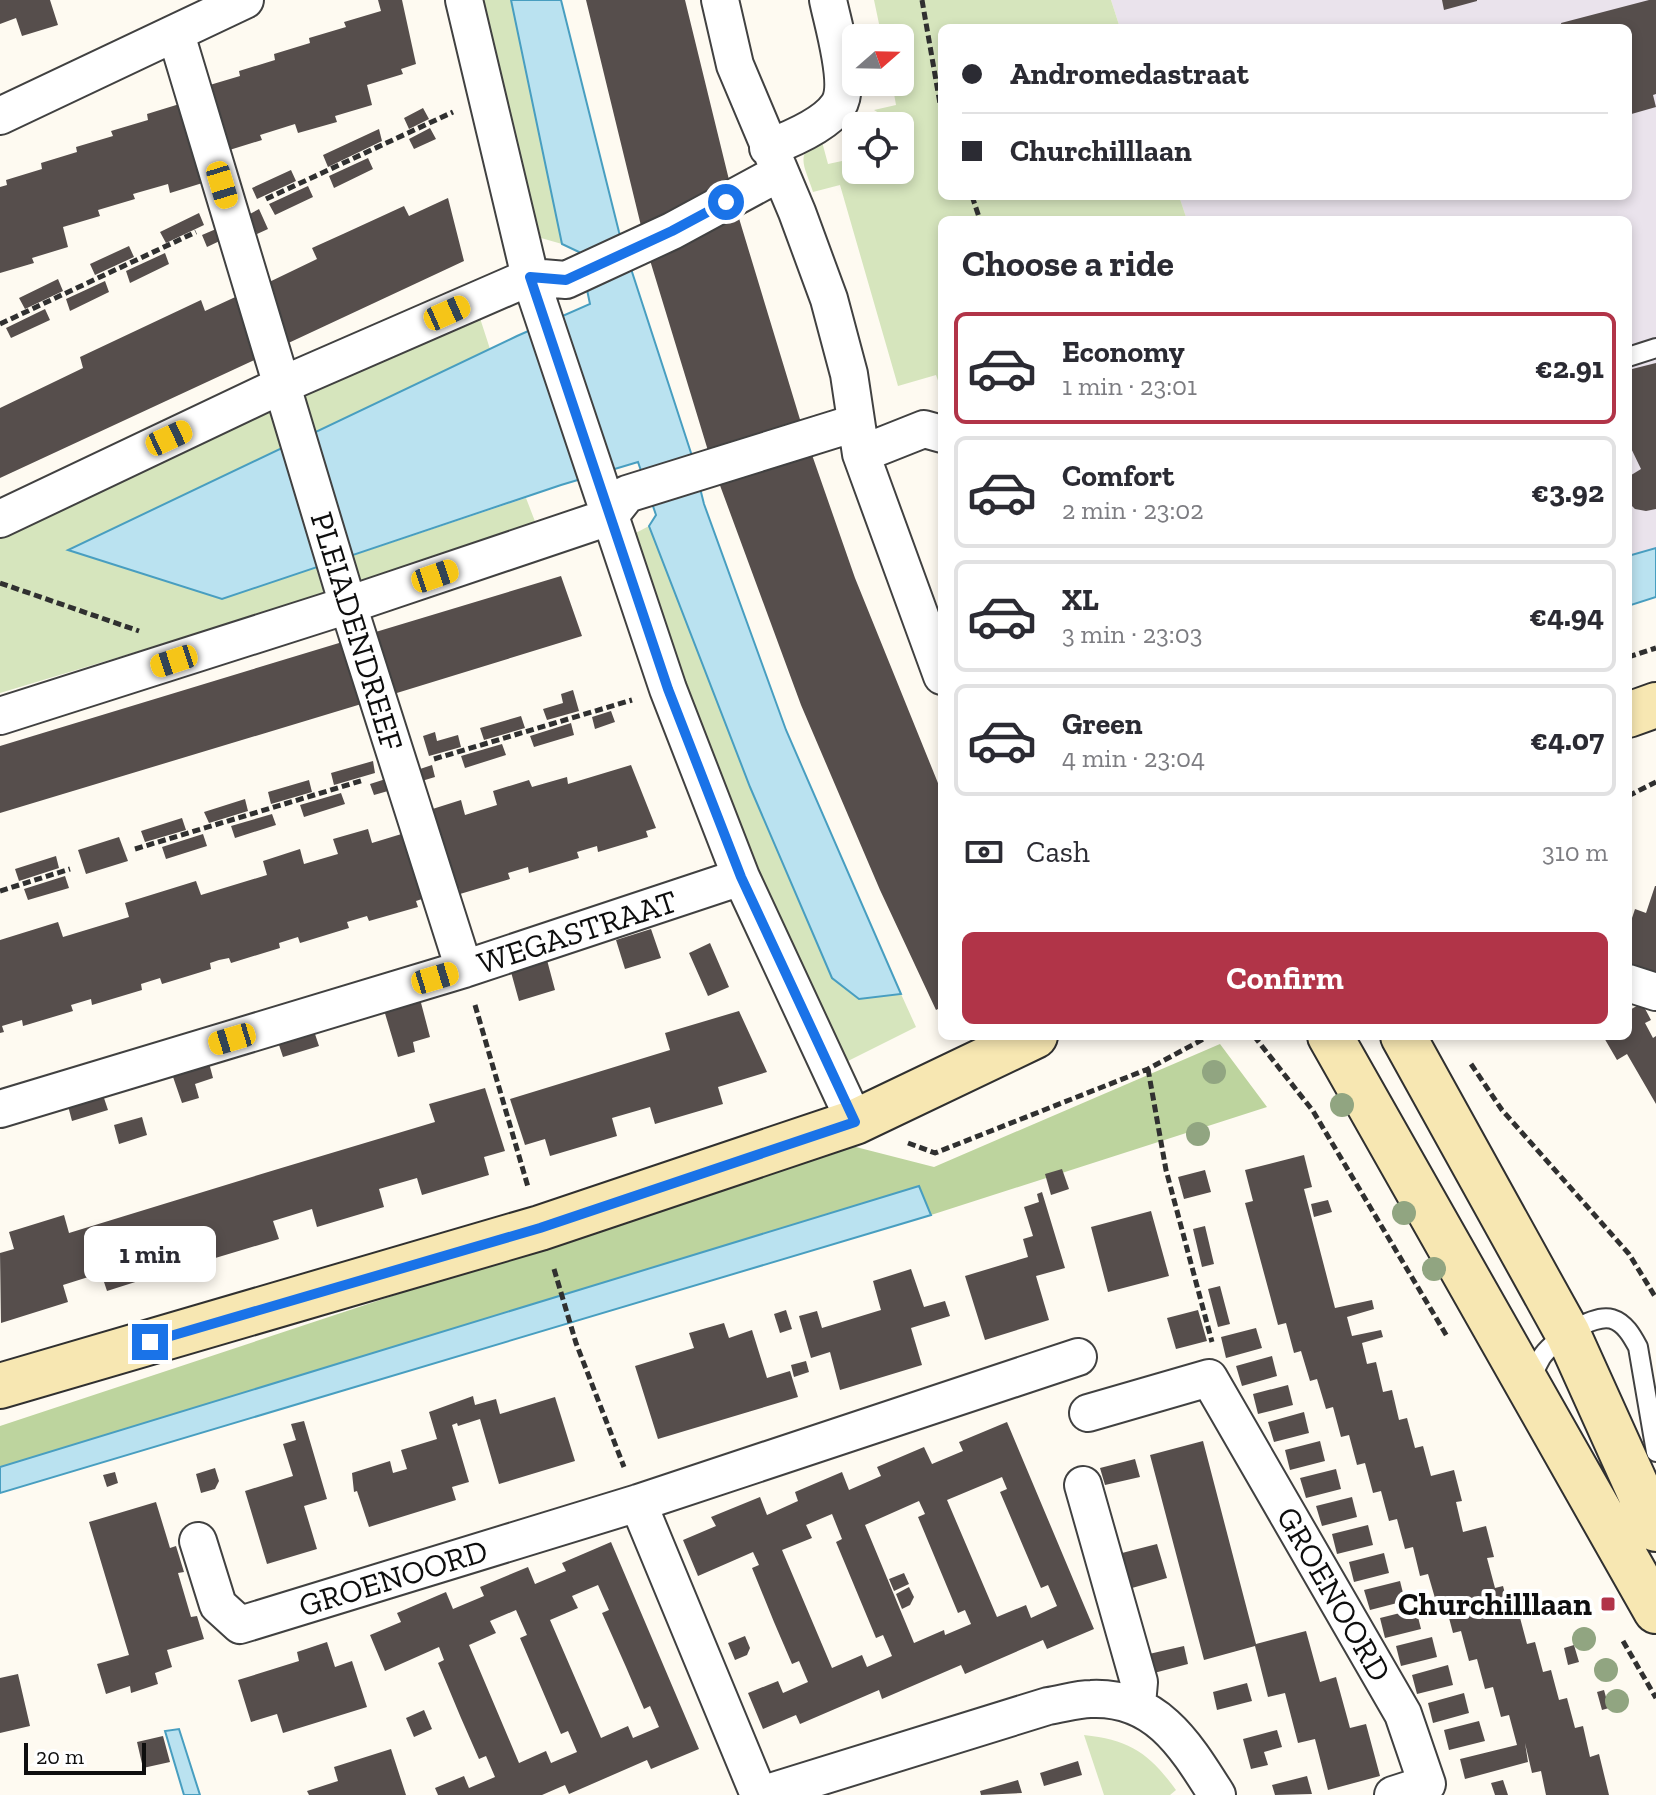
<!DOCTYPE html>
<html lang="en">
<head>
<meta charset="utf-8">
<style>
	:root { --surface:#fff; --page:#f2f2f3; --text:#2b2b33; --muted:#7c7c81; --line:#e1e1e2; --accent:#b13448 }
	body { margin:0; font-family:"Zilla Slab",serif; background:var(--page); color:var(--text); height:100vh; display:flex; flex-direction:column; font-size:30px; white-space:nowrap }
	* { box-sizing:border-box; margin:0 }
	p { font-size:26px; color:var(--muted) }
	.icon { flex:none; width:44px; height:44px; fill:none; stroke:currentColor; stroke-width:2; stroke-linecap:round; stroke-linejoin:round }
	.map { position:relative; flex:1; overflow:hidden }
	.sheet { position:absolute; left:938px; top:216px; width:694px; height:824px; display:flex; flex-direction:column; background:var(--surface); border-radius:12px; box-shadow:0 4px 12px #0003 }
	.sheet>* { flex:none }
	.top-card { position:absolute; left:938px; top:24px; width:694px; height:176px; border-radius:12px; box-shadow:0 4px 12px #0003; display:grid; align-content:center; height:176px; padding:0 24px; background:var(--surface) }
	.needle { width:52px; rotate:70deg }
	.controls { position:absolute; left:842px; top:24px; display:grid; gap:16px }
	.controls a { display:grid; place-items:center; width:72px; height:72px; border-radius:12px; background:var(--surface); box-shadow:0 4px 12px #0003; font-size:40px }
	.scale { position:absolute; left:24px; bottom:20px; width:122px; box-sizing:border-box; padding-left:8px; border:4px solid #0e0e0e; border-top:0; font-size:22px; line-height:28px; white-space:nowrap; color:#0e0e0e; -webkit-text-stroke:6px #fff; paint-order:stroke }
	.end { position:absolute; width:36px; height:36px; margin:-18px; border:10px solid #1a73e8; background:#fff; box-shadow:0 0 0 4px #fff }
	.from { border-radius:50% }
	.bubble { position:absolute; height:56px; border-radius:12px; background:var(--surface); box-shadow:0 4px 12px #0003; font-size:26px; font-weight:700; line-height:56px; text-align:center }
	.car { position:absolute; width:24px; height:48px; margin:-24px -12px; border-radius:10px; box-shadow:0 0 6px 2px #0007; background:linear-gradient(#f5c518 24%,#345 0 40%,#f5c518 0 76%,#345 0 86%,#f5c518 0) }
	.top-card b { display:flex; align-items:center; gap:28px; height:76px; font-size:30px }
	.top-card b+b { border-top:2px solid var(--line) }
	.top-card i { width:20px; height:20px; background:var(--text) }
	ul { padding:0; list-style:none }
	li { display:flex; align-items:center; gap:24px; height:112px; margin:0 16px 12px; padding:0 8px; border:4px solid var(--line); border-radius:12px }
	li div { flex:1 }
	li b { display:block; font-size:30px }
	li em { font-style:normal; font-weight:700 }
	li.on { border-color:var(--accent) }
	li>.icon { width:72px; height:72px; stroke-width:1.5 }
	h2 { padding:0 24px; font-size:36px; line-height:96px }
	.pay { display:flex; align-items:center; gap:20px; height:88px; padding:0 24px; font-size:30px }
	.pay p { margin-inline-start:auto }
	.button { display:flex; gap:16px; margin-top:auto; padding:16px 24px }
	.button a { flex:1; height:92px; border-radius:12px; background:var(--accent); color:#fff; font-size:32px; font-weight:700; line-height:92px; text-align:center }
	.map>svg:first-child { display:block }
	.industrial { fill:#eae3ec }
	.green { fill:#d6e5bd }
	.forest { fill:#bdd49e }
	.water { fill:#bae2f0; stroke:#489ec0; stroke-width:2 }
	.building { fill:#564e4c; fill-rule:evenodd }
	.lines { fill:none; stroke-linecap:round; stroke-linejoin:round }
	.lane-casing { stroke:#414141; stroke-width:22 }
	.street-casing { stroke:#414141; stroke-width:40 }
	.secondary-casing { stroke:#303030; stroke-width:48 }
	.path { stroke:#303030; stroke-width:5; stroke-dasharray:8 4; stroke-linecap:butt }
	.lane { stroke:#fff; stroke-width:18 }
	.street { stroke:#fff; stroke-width:36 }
	.secondary { stroke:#f7e7b2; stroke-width:44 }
	.tree { fill:#91a581 }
	.route { stroke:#1a73e8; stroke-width:10 }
	.poi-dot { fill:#b13448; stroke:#fff; stroke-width:3 }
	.labels { text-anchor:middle; stroke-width:8; stroke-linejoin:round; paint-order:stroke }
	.street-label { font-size:32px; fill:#0e0e0e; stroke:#fff }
	.poi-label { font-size:32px; font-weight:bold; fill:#0e0e0e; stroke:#fff; text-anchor:end }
</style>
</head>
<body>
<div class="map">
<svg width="1656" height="1795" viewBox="0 0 1656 1795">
	<rect width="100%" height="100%" fill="#fefaf1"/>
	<path class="industrial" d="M1111,0H1656V548L1628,556V220H1187L1179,196H1628V28H1120Z"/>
	<path class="green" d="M479,0H511L562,244L541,238Z
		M874,0H1111L1120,28H942V196H1179L1187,220H942V392L936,375L898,386L840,185L813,192C805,166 793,154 821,138L828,164L856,158V170H900V126L874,110L896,105L892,82H900V38H882Z
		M478,312L490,349L315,433L304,395Z
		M274,407L286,446L69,550L325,565L331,593L0,693V535Z
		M526,498L536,524L357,587L348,557Z
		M649,526L750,787L832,978L859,999L901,994L916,1027L846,1062L765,888L668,643L630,536Z
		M1084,1735C1130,1740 1149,1753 1176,1790L1170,1795H1104Z"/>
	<path class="forest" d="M1220,1044L1267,1107L931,1215L918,1187L0,1467V1426L848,1145L934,1167Z"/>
	<path class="water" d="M511,0H561L619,232L692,456L704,504L786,730L901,994L859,999L832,978L750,787L649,526L656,515L638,462L561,485L222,599L68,550L517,336L590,304L579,252L562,244Z
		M1656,548V597L1628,606V556Z
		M919,1186L931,1215L0,1493V1467Z
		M179,1729L200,1795H184L165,1731Z"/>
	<path class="building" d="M0,0H50L58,25L22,36L16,18L0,24Z
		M378,0H402L416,64L401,69L403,74L367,85L372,105L335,116L337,122L298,133L295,124L260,135L262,140L223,152L203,87L240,76L239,71L275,60L274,54L310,43L309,38L346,27L344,22L381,11Z
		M586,0H685L731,188L642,230Z
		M1442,0H1477V1L1444,10Z
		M1649,0H1656V94L1653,95L1656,107L1628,115V28H1562L1561,23Z
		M186,102L209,181L170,193L168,184L133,194L135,199L98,210L100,216L63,227L68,247L32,258L34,263L0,273V187L7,185L6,180L42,169L41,163L77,152L76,147L113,136L111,131L148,120L147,114Z
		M423,108L429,119L409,129L404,118Z
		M430,128L436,139L414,149L409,139Z
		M379,129L382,141L328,167L323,155Z
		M368,158L373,169L334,188L329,176Z
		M291,170L296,181L257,199L252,188Z
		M308,186L313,197L275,215L269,204Z
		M448,198L464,261L282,346L263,285L317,259L312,248L343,234L404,206L409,216Z
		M259,209L268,229L257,234L248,215Z
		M199,213L204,225L166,243L160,232Z
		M738,215L802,426L709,454L649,257Z
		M223,226L228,237L207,247L202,235Z
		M129,246L134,257L95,275L90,264Z
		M165,253L169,264L130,283L126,271Z
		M58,279L63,291L25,309L19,298Z
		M105,281L109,292L70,311L66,299Z
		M244,293L263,356L0,478V408L83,368L80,357L201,300L205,311Z
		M45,309L50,320L11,338L6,328Z
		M1656,363V509L1646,511L1635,509L1628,502V477L1641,469L1628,442V370Z
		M811,452L855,578L942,793V1007L936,1010L880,890L801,705L718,480Z
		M561,576L582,636L387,696L369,634Z
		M349,640L368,702L0,813V746Z
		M573,690L579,711L547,720L543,709L563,703L561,694Z
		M611,711L615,722L595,729L592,717Z
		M521,716L525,728L484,740L480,728Z
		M571,723L574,735L534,747L530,736Z
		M435,732L437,741L458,735L461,747L429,756L423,736Z
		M502,744L506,755L465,768L461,756Z
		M373,761L375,773L334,785L331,773Z
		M432,765L435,777L415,783L411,772Z
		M631,765L656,828L646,831L648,837L598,852L597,846L577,852L579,858L529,873L528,867L508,873L510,879L460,894L459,888L447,891L423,812L461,800L465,815L497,805L493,791L529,780L532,787L567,777L568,784Z
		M392,777L395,789L374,795L370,784Z
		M309,780L312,792L271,804L268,792Z
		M341,793L345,804L304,817L300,805Z
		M245,799L248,811L209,823L204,812Z
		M272,814L276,825L235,838L231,826Z
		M182,818L186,830L145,842L141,831Z
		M368,829L372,843L408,832L428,897L416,901L418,907L369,921L367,916L347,922L349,928L300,943L298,937L279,943L280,948L231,963L229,958L219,960L210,963L211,969L162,984L160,978L141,984L142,990L92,1005L91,999L71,1005L73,1011L23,1026L22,1020L2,1026L4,1032L0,1033V940L58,922L63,937L129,917L125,903L196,881L201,895L267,875L263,861L300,849L304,864L338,854L333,839Z
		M203,834L207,846L166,859L162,847Z
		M119,837L128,861L86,874L78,850Z
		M56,856L59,868L19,881L15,869Z
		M65,876L69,888L28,900L24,889Z
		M1655,886H1656V974L1628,965V930L1635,909L1646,913Z
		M651,929L661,958L625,969L616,940Z
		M710,943L729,987L708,996L689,953Z
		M547,960L555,990L519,1001L511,972Z
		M420,999L430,1037L413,1042L415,1052L398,1057L384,1010Z
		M1642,1003L1651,1020L1645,1023L1653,1038L1656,1036V1104L1627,1054L1617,1060L1603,1036H1628V1011Z
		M739,1011L767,1072L718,1087L723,1104L655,1124L650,1107L612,1118L617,1136L550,1156L545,1139L525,1145L510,1099L670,1050L665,1033Z
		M314,1031L319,1046L283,1057L278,1042Z
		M209,1063L213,1078L195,1084L199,1098L182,1103L172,1074Z
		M485,1088L505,1151L484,1157L489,1175L422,1195L417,1178L379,1189L384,1207L317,1227L312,1209L273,1221L279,1239L212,1259L207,1241L187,1247L168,1253L173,1270L107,1291L101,1273L63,1285L68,1302L1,1323L0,1253L14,1249L9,1232L64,1215L69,1233L278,1169L435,1122L429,1104Z
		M103,1095L108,1110L72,1121L68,1106Z
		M142,1117L147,1135L119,1144L114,1125Z
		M1304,1155L1312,1187L1304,1189L1335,1308L1372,1300L1374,1309L1347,1317L1352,1336L1381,1330L1383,1337L1362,1343L1367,1364L1376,1362L1383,1392L1392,1390L1399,1420L1407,1418L1415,1448L1423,1446L1431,1476L1454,1470L1462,1501L1456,1502L1463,1532L1486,1526L1494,1557L1487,1558L1495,1588L1503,1586L1511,1616L1519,1614L1527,1644L1535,1642L1543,1672L1551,1670L1559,1700L1567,1698L1575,1728L1583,1726L1590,1757L1599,1754L1609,1795H1546L1541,1771L1532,1773L1525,1743L1528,1762L1465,1779L1460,1759L1517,1745L1509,1715L1501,1717L1493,1687L1485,1689L1477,1659L1469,1661L1461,1631L1453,1633L1445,1603L1437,1605L1428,1574L1420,1576L1413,1547L1405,1549L1397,1519L1389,1521L1381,1491L1373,1493L1365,1463L1357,1465L1349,1435L1341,1437L1333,1407L1326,1409L1317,1379L1310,1381L1301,1351L1294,1353L1286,1323L1278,1325L1245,1203L1253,1201L1245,1170Z
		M1062,1169L1069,1189L1051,1195L1045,1174Z
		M1205,1170L1211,1192L1184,1199L1178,1177Z
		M1042,1192L1065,1268L1036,1276L1049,1320L985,1340L965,1276L1028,1257L1023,1239L1033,1236L1024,1207L1039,1202L1037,1194Z
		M1328,1200L1332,1212L1314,1217L1311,1204Z
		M1151,1211L1169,1276L1108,1292L1091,1227Z
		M1205,1226L1214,1264L1202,1267L1193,1229Z
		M911,1269L924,1307L945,1301L950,1316L911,1328L922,1365L840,1390L830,1352L811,1358L799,1316L817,1311L822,1328L881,1310L873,1281Z
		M1220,1286L1230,1324L1218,1327L1208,1289Z
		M786,1310L792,1329L780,1333L774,1314Z
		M1198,1310L1207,1341L1176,1349L1167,1318Z
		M724,1323L729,1338L752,1330L767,1378L790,1371L798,1397L658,1439L635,1366L694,1348L689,1333Z
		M1256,1328L1262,1348L1226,1358L1221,1337Z
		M1272,1356L1277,1376L1242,1386L1236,1366Z
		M806,1361L809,1372L794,1377L791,1365Z
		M1288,1385L1293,1405L1258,1414L1253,1394Z
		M473,1396L475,1405L496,1399L500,1414L555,1397L575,1461L499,1484L480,1419L458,1426L457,1423L452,1425L469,1482L452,1487L456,1500L369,1527L357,1491L354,1492L352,1473L390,1461L393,1473L407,1469L401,1450L437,1439L429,1412Z
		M1304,1412L1309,1433L1274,1442L1268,1422Z
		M304,1421L327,1499L304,1506L317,1549L267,1564L245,1491L293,1476L283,1444L296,1440L291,1424Z
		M1007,1422L1094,1629L1047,1649L1043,1640L965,1674L961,1665L882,1699L879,1690L800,1724L796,1715L763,1729L748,1693L778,1681L783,1693L808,1682L799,1661L792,1664L774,1622L752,1568L759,1565L753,1552L698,1576L683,1540L716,1526L711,1517L760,1497L767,1515L798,1501L795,1492L842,1472L849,1490L881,1476L877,1467L924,1447L932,1464L963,1451L959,1442ZM1002,1477L1007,1489L1000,1492L1023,1546L1041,1588L1048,1585L1057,1606L1031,1618L1026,1605L997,1617L947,1500ZM919,1501L925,1514L918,1517L958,1613L965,1610L971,1624L945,1635L944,1630L914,1643L865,1525ZM832,1514L842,1539L836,1542L876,1638L883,1635L892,1656L867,1667L862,1655L832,1668L782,1550L812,1538L806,1525Z
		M1203,1441L1256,1644L1306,1631L1320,1682L1336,1677L1350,1728L1366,1724L1380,1776L1328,1790L1315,1739L1298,1743L1285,1693L1268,1697L1255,1646L1204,1660L1150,1455Z
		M1320,1441L1325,1461L1290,1470L1285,1450Z
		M1135,1459L1140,1477L1105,1485L1100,1468Z
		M215,1468L219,1481L215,1489L201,1493L196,1474Z
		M1336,1469L1341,1489L1306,1498L1300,1478Z
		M115,1472L118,1483L107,1487L103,1475Z
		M1352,1497L1357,1517L1322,1526L1316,1506Z
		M156,1502L170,1548L176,1546L184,1572L178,1573L191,1617L197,1616L204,1639L167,1650L172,1667L155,1673L158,1684L131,1693L130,1686L106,1694L97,1664L129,1655L89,1522Z
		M1368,1525L1373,1545L1337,1554L1332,1534Z
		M611,1542L699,1749L651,1769L647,1760L569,1794L565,1785L542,1795H438L435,1788L464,1776L469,1788L495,1777L486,1756L479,1759L461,1718L438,1663L444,1660L439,1647L385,1671L370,1635L401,1622L397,1613L446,1592L453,1609L484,1596L480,1587L528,1567L535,1584L566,1571L562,1563ZM598,1585L609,1610L602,1613L626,1667L644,1709L650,1706L659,1727L633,1738L628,1726L601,1738L550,1620L578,1608L572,1596ZM516,1610L527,1635L520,1638L561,1734L568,1731L577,1752L551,1763L546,1751L519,1763L469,1645L496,1633L490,1621Z
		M1157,1544L1167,1578L1132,1588L1122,1553Z
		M1384,1553L1389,1573L1354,1582L1349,1562Z
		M904,1573L909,1584L894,1591L889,1579Z
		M1400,1581L1405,1601L1370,1610L1364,1590Z
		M909,1587L914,1597L910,1605L902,1609L896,1594Z
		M1416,1609L1421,1629L1385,1638L1380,1618Z
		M745,1636L750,1648L747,1655L735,1660L728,1643Z
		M1432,1637L1437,1657L1401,1666L1396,1646Z
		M327,1642L335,1667L352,1661L367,1707L283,1733L277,1714L251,1722L238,1680L299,1661L297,1652Z
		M1574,1645L1579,1662L1568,1665L1564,1648Z
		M1184,1646L1188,1664L1154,1673L1149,1654Z
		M1448,1665L1453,1685L1417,1694L1412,1675Z
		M18,1674L30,1726L0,1733V1678Z
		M1247,1683L1252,1701L1217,1710L1213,1692Z
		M1604,1690L1609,1708L1602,1710L1597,1692Z
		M1464,1693L1469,1713L1433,1723L1428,1703Z
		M424,1710L432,1729L414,1737L406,1718Z
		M1479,1721L1485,1741L1449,1750L1444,1730Z
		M1277,1730L1282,1747L1264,1752L1268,1765L1251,1769L1243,1739Z
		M163,1736L170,1762L143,1768L137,1742Z
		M391,1749L406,1795H309L307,1791L338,1781L334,1767Z
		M1078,1761L1082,1775L1044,1786L1040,1773Z
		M1307,1776L1312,1794L1275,1795L1272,1785Z
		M1018,1780L1022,1793L981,1795L980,1791Z
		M1503,1780L1508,1795H1495L1491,1783Z"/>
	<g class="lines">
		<defs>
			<path id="lane" d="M1628,357L1656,348
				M1530,1381C1533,1374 1537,1365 1541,1358C1551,1342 1593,1313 1612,1319C1625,1323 1632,1336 1638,1347L1656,1452"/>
			<path id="street" d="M464,0L530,277L668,689L741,877L855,1122
				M720,0L735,65L797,212L829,299L849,374L861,454L942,676
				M176,34L348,605L464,969
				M0,116L245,0
				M768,148C789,140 825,125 838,106C852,85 833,25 828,0
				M861,454L924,429L942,434
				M0,519L282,385L530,277L566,280L672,231L779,173
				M0,716L348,605L609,517L627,494L855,423
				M1628,983L1656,992
				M0,1109L464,969L741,877
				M1088,1413L1209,1378L1403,1714L1427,1784L1393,1795
				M1083,1485L1139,1682L1137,1704
				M638,1503L759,1795
				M198,1541L218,1605L240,1625L638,1503L1078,1357
				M761,1795L1048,1706C1062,1704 1077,1699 1091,1699C1157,1696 1186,1746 1217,1795"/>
			<path id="secondary" d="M1628,715L1656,705
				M1330,1036L1656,1611
				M1403,1036L1568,1334L1656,1529
				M0,1386L540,1228L855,1122L1035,1036"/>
		</defs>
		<use href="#lane" class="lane-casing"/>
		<use href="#street" class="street-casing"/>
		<use href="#secondary" class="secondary-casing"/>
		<path class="path" d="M922,0L942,115
			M972,196L980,220
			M266,199L453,112
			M0,324L196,232
			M0,583L139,631
			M1628,657L1656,648
			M434,759L632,700
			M1628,796L1656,782
			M135,849L364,780
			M0,891L70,869
			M475,1005L528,1187
			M1254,1036L1313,1111L1448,1338
			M1471,1064L1502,1110L1629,1254L1656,1298
			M1148,1069L1166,1170L1212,1342
			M908,1143L935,1153L1148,1069L1209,1036
			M554,1269L576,1343L624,1467
			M1623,1641L1656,1698"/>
		<use href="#lane" class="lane"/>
		<use href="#street" class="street"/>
		<use href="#secondary" class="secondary"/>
	</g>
	<g class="tree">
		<circle cx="1214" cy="1072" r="12"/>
		<circle cx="1342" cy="1105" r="12"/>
		<circle cx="1198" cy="1134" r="12"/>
		<circle cx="1404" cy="1213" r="12"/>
		<circle cx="1434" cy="1269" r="12"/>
		<circle cx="1584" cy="1639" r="12"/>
		<circle cx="1606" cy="1670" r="12"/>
		<circle cx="1617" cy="1701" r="12"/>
	</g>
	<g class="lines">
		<path class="route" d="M150,1342L540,1228L855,1122L741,877L668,689L530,277L566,280L672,231L726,202"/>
	</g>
	<rect class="poi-dot" x="1600" y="1596" width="16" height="16" rx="4"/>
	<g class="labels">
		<g class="street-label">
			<text transform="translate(357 631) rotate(73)" y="11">PLEIADENDREEF</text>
			<text transform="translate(577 932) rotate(-18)" y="11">WEGASTRAAT</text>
			<text transform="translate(393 1578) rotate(-17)" y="11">GROENOORD</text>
			<text transform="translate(1334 1594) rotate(60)" y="11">GROENOORD</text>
		</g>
		<g class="poi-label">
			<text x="1592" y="1615">Churchilllaan</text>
		</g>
	</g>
</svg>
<div class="controls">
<a><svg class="needle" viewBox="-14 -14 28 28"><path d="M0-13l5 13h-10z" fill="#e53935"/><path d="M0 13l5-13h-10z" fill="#7c7c81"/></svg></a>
<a><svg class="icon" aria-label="locate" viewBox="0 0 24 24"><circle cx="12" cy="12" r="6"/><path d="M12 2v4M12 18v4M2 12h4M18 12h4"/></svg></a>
</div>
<div class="scale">20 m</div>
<i class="end from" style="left:726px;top:202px"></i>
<i class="end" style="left:150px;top:1342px"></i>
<div class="bubble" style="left:84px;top:1226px;width:132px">1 min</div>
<i class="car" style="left:222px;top:185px;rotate:163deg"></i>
<i class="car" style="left:447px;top:313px;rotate:66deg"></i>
<i class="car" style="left:169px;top:438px;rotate:65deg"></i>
<i class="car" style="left:435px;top:576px;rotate:71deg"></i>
<i class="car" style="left:174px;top:661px;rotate:252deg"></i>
<i class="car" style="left:435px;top:978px;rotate:73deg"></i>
<i class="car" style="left:232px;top:1039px;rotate:253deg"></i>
<div class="top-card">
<b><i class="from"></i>Andromedastraat</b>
<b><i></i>Churchilllaan</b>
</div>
<section class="sheet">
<h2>Choose a ride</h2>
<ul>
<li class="on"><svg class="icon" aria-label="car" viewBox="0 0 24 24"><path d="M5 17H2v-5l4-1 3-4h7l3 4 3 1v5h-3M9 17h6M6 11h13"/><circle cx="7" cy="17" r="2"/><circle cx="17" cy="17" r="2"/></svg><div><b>Economy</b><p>1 min · 23:01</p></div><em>€2.91</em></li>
<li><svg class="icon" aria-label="car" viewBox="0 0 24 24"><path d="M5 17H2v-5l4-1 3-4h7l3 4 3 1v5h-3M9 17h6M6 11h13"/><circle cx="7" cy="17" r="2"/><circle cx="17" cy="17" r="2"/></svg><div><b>Comfort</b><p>2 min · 23:02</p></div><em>€3.92</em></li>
<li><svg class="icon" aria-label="car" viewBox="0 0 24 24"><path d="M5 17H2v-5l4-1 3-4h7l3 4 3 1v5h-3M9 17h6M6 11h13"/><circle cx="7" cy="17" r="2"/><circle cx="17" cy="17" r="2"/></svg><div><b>XL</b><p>3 min · 23:03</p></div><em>€4.94</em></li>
<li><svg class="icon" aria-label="car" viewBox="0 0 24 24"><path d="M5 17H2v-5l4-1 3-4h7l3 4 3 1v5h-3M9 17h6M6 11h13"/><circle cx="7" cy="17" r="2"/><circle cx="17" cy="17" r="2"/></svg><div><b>Green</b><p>4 min · 23:04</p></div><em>€4.07</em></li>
</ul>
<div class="pay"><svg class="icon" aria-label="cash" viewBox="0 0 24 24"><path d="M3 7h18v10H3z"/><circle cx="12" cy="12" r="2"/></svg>Cash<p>310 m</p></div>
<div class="button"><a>Confirm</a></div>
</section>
</div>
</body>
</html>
